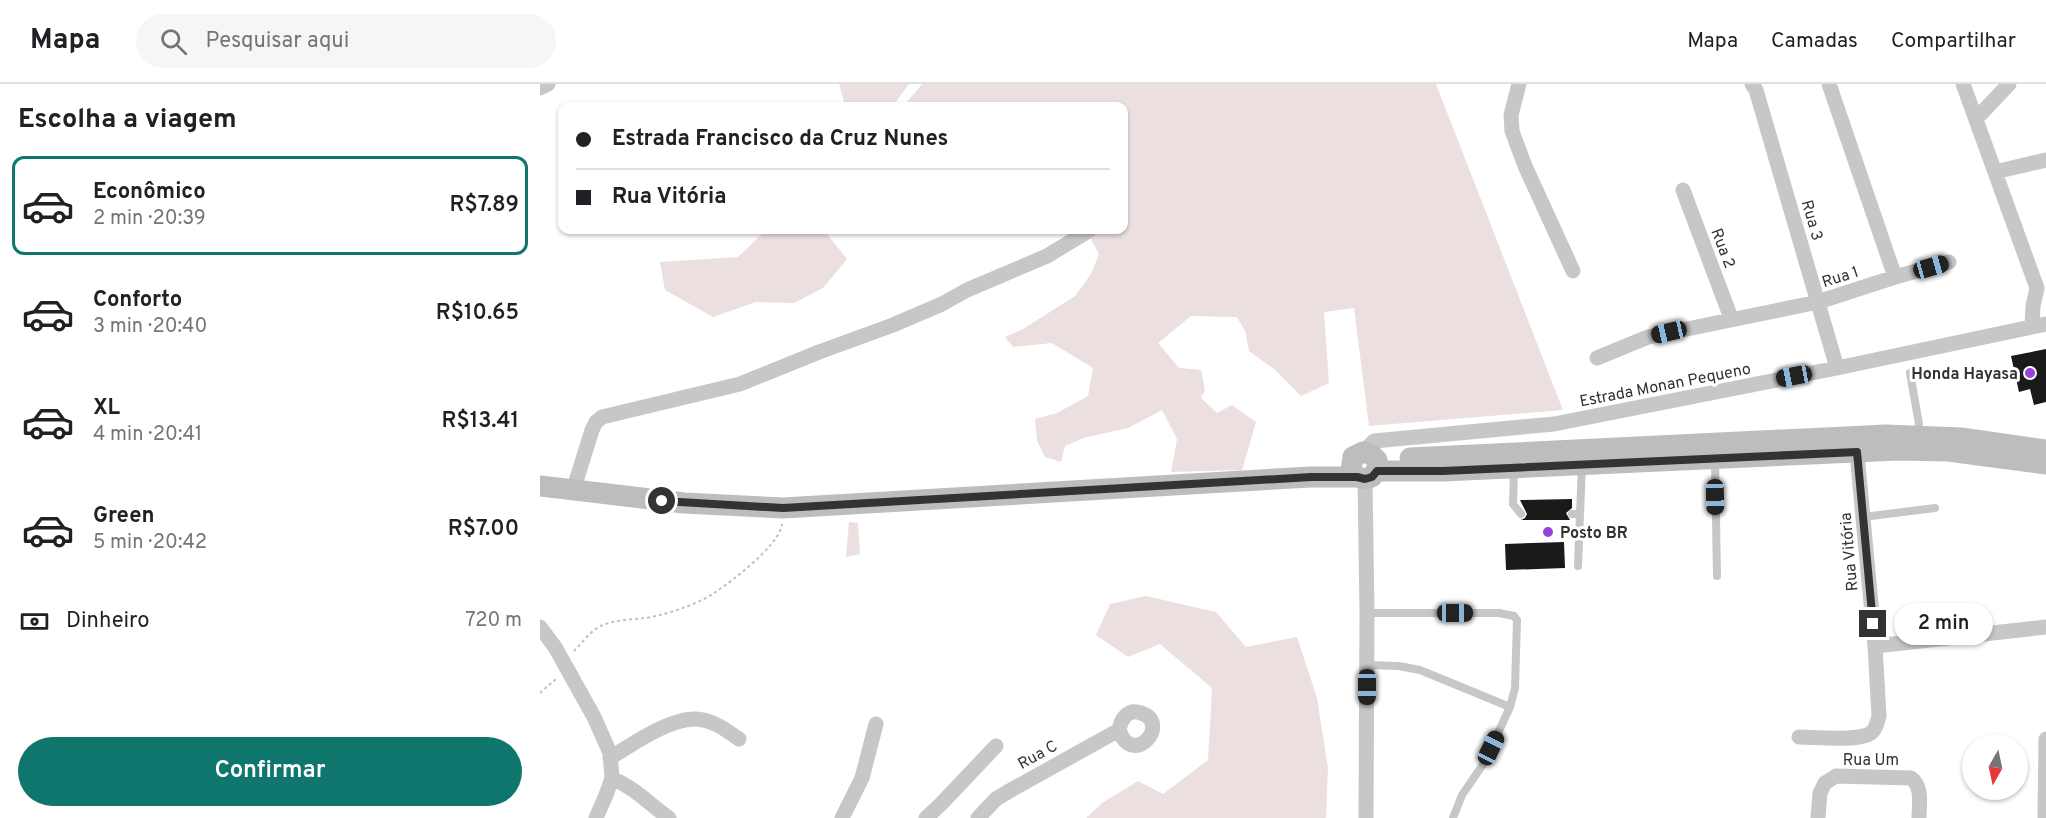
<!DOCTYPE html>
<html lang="pt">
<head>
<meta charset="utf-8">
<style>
	:root { --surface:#fff; --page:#f6f6f6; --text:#202124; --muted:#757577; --line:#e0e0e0; --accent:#0f766e }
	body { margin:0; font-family:Overpass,sans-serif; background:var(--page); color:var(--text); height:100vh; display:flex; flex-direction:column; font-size:22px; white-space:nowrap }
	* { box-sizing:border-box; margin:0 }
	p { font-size:20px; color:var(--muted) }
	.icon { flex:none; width:33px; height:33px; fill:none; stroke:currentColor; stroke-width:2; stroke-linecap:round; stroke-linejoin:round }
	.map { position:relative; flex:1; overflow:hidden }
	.drawer { display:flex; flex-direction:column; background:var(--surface); width:540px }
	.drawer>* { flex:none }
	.banner { position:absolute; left:18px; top:18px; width:570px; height:132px; border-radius:12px; box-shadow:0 2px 4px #0004; display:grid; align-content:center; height:132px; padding:0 18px; background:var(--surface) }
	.needle { width:39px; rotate:189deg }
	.controls { position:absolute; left:1422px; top:650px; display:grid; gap:12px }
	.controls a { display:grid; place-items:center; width:66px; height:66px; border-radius:50%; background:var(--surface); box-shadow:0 2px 4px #0004; font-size:30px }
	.end { position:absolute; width:27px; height:27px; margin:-14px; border:8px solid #333; background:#fff; box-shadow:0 0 0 3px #fff }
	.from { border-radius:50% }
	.bubble { position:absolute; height:42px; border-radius:21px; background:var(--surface); box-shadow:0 2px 4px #0004; font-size:20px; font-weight:600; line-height:42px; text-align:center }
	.car { position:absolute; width:18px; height:36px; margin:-18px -9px; border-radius:8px; box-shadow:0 0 4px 2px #0007; background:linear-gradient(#222 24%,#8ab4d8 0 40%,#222 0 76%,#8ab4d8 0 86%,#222 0) }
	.banner b { display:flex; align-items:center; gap:21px; height:57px; font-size:22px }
	.banner b+b { border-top:2px solid var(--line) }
	.banner i { width:15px; height:15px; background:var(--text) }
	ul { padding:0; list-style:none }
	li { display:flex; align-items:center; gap:18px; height:99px; margin:0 12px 9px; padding:0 6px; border:3px solid transparent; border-radius:12px }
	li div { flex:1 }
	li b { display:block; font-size:22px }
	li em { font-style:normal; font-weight:600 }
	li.current { border-color:var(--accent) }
	li>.icon { width:54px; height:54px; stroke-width:1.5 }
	h2 { padding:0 18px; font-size:27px; line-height:72px }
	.pay { display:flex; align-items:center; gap:15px; height:66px; padding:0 18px; font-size:22px }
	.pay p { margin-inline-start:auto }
	.action { display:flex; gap:12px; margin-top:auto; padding:12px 18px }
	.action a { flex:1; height:69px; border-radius:36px; background:var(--accent); color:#fff; font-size:24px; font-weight:600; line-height:69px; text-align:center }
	header { display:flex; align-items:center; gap:36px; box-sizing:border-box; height:84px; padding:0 30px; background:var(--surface); border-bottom:2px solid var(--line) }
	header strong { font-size:28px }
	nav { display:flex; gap:33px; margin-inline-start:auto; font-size:21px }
	.search { width:420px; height:54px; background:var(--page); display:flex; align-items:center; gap:15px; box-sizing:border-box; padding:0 21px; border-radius:33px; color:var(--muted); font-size:22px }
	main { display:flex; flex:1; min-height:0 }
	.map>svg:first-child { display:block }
	.green { fill:#ebe0df }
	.building { fill:#1a1a1a }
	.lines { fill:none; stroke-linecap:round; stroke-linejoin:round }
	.path { stroke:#c0c0c0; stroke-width:2; stroke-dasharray:3 3; stroke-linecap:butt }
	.service { stroke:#c7c7c7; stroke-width:8 }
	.minor { stroke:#c7c7c7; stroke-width:15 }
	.secondary { stroke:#bdbdbd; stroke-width:21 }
	.route { stroke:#333; stroke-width:8 }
	.poi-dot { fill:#9841dd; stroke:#fff; stroke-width:2 }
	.labels { text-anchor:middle; stroke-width:6; stroke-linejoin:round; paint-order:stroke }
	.street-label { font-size:16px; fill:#333; stroke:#fff }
	.poi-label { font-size:16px; font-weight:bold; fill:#333; stroke:#fff; text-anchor:end }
</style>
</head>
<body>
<header>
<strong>Mapa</strong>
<div class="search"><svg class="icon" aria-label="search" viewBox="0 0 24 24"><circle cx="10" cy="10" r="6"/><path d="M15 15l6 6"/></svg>Pesquisar aqui</div>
<nav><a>Mapa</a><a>Camadas</a><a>Compartilhar</a></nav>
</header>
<main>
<section class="drawer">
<h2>Escolha a viagem</h2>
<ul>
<li class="current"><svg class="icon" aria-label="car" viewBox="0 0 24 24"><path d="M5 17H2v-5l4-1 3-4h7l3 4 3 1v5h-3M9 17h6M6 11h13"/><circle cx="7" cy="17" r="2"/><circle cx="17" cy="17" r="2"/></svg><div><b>Econômico</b><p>2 min · 20:39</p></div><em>R$7.89</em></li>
<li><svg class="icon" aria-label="car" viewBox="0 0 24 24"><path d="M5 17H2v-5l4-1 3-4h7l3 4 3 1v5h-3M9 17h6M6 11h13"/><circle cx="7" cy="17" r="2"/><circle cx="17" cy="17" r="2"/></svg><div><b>Conforto</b><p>3 min · 20:40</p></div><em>R$10.65</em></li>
<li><svg class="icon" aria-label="car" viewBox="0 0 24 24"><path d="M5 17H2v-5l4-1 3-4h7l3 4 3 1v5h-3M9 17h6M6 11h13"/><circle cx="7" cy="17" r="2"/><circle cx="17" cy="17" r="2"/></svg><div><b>XL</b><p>4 min · 20:41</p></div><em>R$13.41</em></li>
<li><svg class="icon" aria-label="car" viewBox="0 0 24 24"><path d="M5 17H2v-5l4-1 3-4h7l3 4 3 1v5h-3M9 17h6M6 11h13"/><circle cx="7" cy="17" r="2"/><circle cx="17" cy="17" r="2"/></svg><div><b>Green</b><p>5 min · 20:42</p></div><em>R$7.00</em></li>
</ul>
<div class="pay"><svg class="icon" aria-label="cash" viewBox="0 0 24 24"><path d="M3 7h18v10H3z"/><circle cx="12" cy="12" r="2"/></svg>Dinheiro<p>720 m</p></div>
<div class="action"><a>Confirmar</a></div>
</section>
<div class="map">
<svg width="1506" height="734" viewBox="0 0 1506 734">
	<rect width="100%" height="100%" fill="#fff"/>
	<path class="green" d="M299,0H369L353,22H305Z
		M382,0H896L1023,326L829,342L814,224L784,228L789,299L761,312L735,286L709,267L705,247L697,233L651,232L618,259L639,284L661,286L665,306L661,314L677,329L692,321L716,338L702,386L631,388L637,355L622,326L588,344L544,354L525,362L521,378L505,373L497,357L495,335L517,329L548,312L553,284L512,259L473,263L465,253L483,245L535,212L551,190L559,170L546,146H584V111L586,107L584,98V22H367L366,19Z
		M226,146H284L307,175L283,204L254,219L216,218L173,233L125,206L120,178L198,173Z
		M309,438L318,439L320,470L306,473Z
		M606,512L676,528L706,563L757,553L777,614L788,684L786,734H546L562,719L598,697L623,710L668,676L672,604L620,560L588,573L556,551L570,520Z"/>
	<path class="building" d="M1506,265V318L1494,321L1490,305L1479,308L1471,272Z
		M1032,415V424L1026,429L1030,436H981L985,434L987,430L980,416Z
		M1024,458L1025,484L966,486L965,460Z"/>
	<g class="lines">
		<path class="path" d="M34,567C41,560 48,550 57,544C76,533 100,537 120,531C135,527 150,522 164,515C183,505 240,462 242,440
			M0,609L16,595"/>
		<path class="service" d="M1370,289L1379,340L1377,349
			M1175,376L1177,492
			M974,386L973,420L981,430
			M1032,430H1040L1042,382
			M1323,433L1395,424
			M1038,482L1040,430
			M827,529H959L974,532L977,536L975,604L970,623L944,679L922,711L913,734
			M827,581L859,582L880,586L970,623"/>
		<path class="minor" d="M979,0L971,31L972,47L985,82L1033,187
			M1212,0L1216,6L1297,284
			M1423,0L1497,204L1493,222L1492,242
			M0,4L8,0
			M1436,35L1469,0
			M1455,88L1506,76
			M1143,106L1191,234
			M1355,193L1409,178
			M1057,274L1108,253L1278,218L1355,193L1289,0
			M823,368L834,357L1014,340L1297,284L1506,240
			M825,395L827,529L826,734
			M33,407L52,346L56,338L62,333L200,300L279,268L353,241L402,220L427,206L507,172L550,146
			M0,543L15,563L54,633L70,669L72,694L66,711L56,734
			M1335,562L1506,543
			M1259,653C1275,653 1318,658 1331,649C1336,645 1337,639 1339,632L1335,562L1316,359
			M70,674C92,660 130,634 156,635C173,636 186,646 199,655
			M72,694C96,705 108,719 129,734
			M302,734L322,694L336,640
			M386,734L401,720L456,662
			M438,734L456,715L471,706L579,646C581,635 588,624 601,629C632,639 593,685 579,646
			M1278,734L1280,709L1285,699L1296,692L1371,694C1383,703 1379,720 1379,734
			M1505,734L1506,655"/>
		<path class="secondary" d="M870,374L1346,351L1421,354L1506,366
			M836,387H903L1359,366L1408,367L1506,380
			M0,402L144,419L243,424L770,393H817L825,395L832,393L838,383L837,376L831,370L823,368L813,373L811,386L817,393"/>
	</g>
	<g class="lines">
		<path class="route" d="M122,417L243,424L771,393H817L825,395L832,393L837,387H903L1317,368L1333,540"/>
	</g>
	<g class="poi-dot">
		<circle cx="1490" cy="289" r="6"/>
		<circle cx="1008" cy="448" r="6"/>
	</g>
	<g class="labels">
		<g class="street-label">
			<text transform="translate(1273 136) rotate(74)" y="6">Rua 3</text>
			<text transform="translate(1184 164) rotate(69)" y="6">Rua 2</text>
			<text transform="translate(1300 192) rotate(-18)" y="6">Rua 1</text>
			<text transform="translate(1125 300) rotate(-11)" y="6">Estrada Monan Pequeno</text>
			<text transform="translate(1308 468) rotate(-95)" y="6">Rua Vitória</text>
			<text transform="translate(497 670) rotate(-29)" y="6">Rua C</text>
			<text x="1331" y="681">Rua Um</text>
		</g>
		<g class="poi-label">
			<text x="1478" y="295">Honda Hayasa</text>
			<text x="1020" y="454" text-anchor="start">Posto BR</text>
		</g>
	</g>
</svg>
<div class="controls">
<a><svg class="needle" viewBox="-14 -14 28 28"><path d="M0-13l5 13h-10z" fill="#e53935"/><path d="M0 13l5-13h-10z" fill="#757577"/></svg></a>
</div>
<i class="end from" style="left:122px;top:417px"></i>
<i class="end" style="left:1333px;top:540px"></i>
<div class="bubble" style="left:1354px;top:519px;width:99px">2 min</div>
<i class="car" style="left:1391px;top:183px;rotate:74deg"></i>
<i class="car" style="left:1129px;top:248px;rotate:257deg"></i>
<i class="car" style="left:1254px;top:292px;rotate:259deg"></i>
<i class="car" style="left:1175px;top:413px;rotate:179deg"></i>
<i class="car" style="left:915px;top:529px;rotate:90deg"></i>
<i class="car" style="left:827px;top:603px;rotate:180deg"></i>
<i class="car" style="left:951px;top:664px;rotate:26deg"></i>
<div class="banner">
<b><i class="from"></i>Estrada Francisco da Cruz Nunes</b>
<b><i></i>Rua Vitória</b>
</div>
</div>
</main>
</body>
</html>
